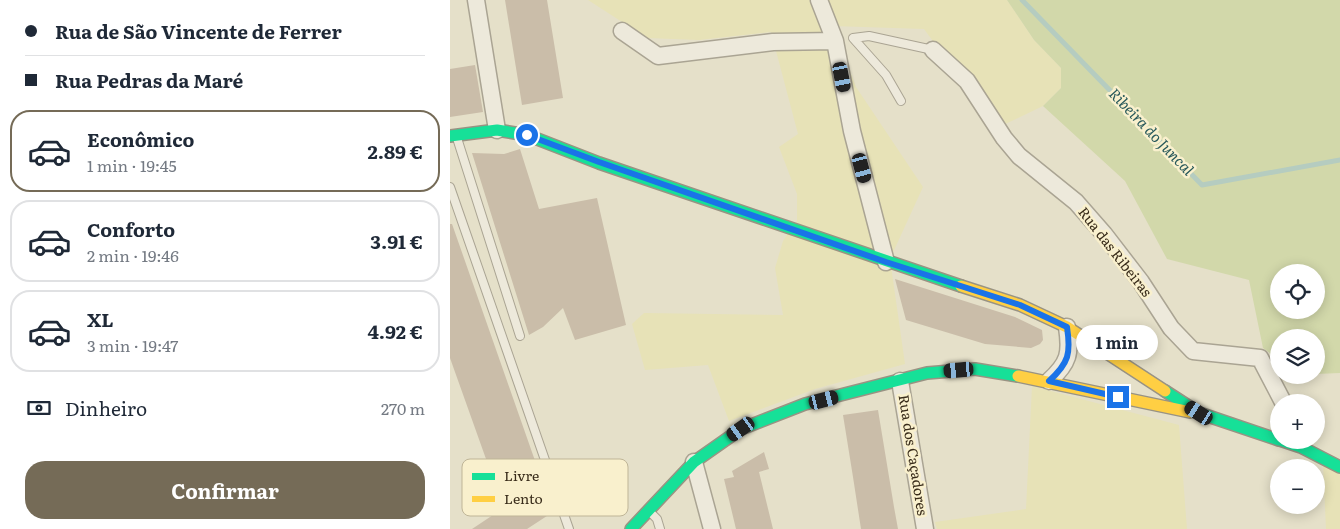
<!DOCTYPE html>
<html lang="pt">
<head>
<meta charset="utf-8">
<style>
	:root { --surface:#fff; --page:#f6f6f7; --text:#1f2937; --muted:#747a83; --line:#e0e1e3; --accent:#756b57 }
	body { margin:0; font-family:Literata,serif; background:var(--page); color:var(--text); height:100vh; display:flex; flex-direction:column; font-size:19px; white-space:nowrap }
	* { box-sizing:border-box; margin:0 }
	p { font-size:16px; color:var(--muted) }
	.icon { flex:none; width:28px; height:28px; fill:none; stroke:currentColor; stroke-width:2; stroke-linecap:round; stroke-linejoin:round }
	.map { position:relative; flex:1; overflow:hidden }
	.details { display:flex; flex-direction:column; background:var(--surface); width:450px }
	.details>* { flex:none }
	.hud { display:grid; align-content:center; height:110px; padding:0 25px; background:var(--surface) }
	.tools { position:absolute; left:820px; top:264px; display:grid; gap:10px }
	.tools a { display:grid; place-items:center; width:55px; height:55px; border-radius:50%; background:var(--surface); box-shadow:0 2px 12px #0003; font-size:25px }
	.end { position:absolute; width:22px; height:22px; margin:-11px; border:6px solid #1a73e8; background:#fff; box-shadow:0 0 0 2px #fff }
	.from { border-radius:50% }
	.bubble { position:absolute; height:35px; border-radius:18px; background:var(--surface); box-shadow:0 2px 12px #0003; font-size:16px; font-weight:700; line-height:35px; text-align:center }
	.car { position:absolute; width:15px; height:30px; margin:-15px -8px; border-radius:6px; box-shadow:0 0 4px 1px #0007; background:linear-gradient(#222 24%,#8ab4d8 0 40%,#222 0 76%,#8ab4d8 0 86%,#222 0) }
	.hud b { display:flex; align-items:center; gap:18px; height:48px; font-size:19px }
	.hud b+b { border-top:1px solid var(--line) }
	.hud i { width:12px; height:12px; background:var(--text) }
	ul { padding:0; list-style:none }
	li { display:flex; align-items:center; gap:15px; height:82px; margin:0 10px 8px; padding:0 15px; border:2px solid var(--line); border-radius:20px }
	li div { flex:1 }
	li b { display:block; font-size:19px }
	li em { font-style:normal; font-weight:700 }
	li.selected { border-color:var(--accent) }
	li>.icon { width:45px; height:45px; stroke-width:1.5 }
	.pay { display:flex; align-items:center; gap:12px; height:55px; padding:0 25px; font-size:19px }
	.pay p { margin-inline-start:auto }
	.primary-button { display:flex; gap:10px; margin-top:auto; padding:10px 25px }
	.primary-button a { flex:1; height:58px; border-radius:20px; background:var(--accent); color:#fff; font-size:20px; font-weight:700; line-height:58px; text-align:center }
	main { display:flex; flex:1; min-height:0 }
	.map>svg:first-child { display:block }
	.farmland { fill:#e7e2b7 }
	.green { fill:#d2d8aa; fill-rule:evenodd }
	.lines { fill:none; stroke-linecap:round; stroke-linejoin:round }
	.stream { stroke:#b5ccc0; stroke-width:5 }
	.building { fill:#cabda9 }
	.lane-casing { stroke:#aaa493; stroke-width:10 }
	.street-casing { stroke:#aaa493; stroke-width:19 }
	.fast-casing { stroke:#999383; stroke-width:14 }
	.slow-casing { stroke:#999383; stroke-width:14 }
	.lane { stroke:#ede9db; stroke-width:8 }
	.street { stroke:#ede9db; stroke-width:16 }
	.fast { stroke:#16e098; stroke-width:11 }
	.slow { stroke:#ffcf43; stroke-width:11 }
	.route { stroke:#1a73e8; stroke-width:6 }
	.labels { text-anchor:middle; stroke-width:5; stroke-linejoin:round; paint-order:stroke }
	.street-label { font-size:14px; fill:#392c1a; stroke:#f9f0cd }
	.water-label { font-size:15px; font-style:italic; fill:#28595b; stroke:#f9f0cd }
	.key { fill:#f9f0cd; stroke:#bfb597; stroke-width:1 }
	.key-label { font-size:14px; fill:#392c1a }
</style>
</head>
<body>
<main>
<section class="details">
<div class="hud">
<b><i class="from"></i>Rua de São Vincente de Ferrer</b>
<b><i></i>Rua Pedras da Maré</b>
</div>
<ul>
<li class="selected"><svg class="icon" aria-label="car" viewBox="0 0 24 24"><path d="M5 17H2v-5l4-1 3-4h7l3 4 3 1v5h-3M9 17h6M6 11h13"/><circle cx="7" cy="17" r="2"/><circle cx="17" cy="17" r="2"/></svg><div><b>Econômico</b><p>1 min · 19:45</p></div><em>2.89 €</em></li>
<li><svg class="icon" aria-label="car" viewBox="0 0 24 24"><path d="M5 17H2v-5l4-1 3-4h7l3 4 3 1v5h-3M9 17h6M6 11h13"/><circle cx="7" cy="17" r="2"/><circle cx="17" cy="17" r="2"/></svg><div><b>Conforto</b><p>2 min · 19:46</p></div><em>3.91 €</em></li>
<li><svg class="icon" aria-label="car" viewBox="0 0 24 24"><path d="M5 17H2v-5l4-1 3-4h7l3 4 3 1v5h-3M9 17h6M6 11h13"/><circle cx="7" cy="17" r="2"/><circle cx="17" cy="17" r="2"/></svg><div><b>XL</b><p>3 min · 19:47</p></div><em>4.92 €</em></li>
</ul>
<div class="pay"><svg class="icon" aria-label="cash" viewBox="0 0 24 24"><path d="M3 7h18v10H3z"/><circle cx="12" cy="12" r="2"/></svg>Dinheiro<p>270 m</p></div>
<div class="primary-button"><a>Confirmar</a></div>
</section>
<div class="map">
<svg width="890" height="529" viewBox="0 0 890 529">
	<rect width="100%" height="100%" fill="#e5e0c9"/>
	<path class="farmland" d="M138,0H557L584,40L611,68V88L593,106L547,128L474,29L383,26L406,87L473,187L440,259L455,364L365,389L279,421L258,365L195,370L182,324L194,313L333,315L325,268L333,241L347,221V194L329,147L348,134L321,32L249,40L197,38Z
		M582,386L729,425L737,529H487L485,522L576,509Z
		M873,463L890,473V529H876Z"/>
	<path class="green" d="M557,0H890V373L866,374V338H829V360L813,348L799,280L717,259L675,181L593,106L611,88V68L584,40ZM829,272H866V310H829Z"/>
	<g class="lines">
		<path class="stream" d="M572,0L752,185L890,160"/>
	</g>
	<path class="building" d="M55,0H97L113,98L72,105Z
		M25,65L33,112L0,117V69Z
		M70,149L89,209L147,198L176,325L125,340L113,308L93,327L79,335L22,153L54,154Z
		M0,224H2L103,512L77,529H22L46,513L51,501L0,358Z
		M445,279L565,317L592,330L593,340L590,344L581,348L535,344L456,320Z
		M428,410L444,507L448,529H411L403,477L393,415Z
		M314,452L319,469L309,472L323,529H286L274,479L284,477L282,471Z"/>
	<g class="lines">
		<defs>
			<path id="lane" d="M451,101L436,75L403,38L419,36L483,50
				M7,138L70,336
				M0,187L119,529
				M200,512L207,519L210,529"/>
			<path id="street" d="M26,0L47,130
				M369,0L385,41L402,131L436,262
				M172,31L208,56L323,42L385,41
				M483,50L517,81L554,138L569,156L626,202L654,234L691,282L721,328L743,351L810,358L833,402
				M450,381L475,529
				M599,381C619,363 621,353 617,327
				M244,462L262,529"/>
			<path id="fast" d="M0,136L47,130L77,135L149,163L511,286
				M715,391L749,413L829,440
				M830,440L851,447L890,467
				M181,529L244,462L291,429L355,404L477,373L525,369L568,376"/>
			<path id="slow" d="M511,286L570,305L617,327L715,391
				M568,376L740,412"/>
		</defs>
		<use href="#lane" class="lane-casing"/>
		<use href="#street" class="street-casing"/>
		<use href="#fast" class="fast-casing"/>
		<use href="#slow" class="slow-casing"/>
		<use href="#lane" class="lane"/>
		<use href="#street" class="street"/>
		<use href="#fast" class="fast"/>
		<use href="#slow" class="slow"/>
	</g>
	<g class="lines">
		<path class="route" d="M77,135L149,162L436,262L570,305L617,327C621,353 619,363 599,381L668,397"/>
	</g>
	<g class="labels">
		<g class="street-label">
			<text transform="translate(665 252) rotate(52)" y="5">Rua das Ribeiras</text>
			<text transform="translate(463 455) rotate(81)" y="5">Rua dos Caçadores</text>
		</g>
		<g class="water-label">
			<text transform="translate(701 132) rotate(46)" y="5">Ribeira do Juncal</text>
		</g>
	</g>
	<rect x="12" y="459" width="166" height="57" rx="8" class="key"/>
	<rect x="22" y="473" width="23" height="7" fill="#16e098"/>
	<rect x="22" y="496" width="23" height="6" fill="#ffcf43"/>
	<g class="key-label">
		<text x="54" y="481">Livre</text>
		<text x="54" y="504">Lento</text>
	</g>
</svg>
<div class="tools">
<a><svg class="icon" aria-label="locate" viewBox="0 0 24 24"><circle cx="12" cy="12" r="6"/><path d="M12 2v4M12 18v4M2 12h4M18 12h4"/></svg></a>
<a><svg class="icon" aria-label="layers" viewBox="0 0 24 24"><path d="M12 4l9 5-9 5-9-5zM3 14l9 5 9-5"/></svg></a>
<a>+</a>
<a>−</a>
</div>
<i class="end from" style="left:77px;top:135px"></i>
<i class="end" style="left:668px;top:397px"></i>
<div class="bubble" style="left:626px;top:325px;width:82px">1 min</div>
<i class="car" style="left:392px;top:77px;rotate:169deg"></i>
<i class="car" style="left:412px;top:168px;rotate:165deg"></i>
<i class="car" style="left:509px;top:370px;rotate:265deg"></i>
<i class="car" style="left:374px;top:400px;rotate:76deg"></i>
<i class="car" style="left:749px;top:413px;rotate:303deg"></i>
<i class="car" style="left:291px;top:429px;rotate:235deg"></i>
</div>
</main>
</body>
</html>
